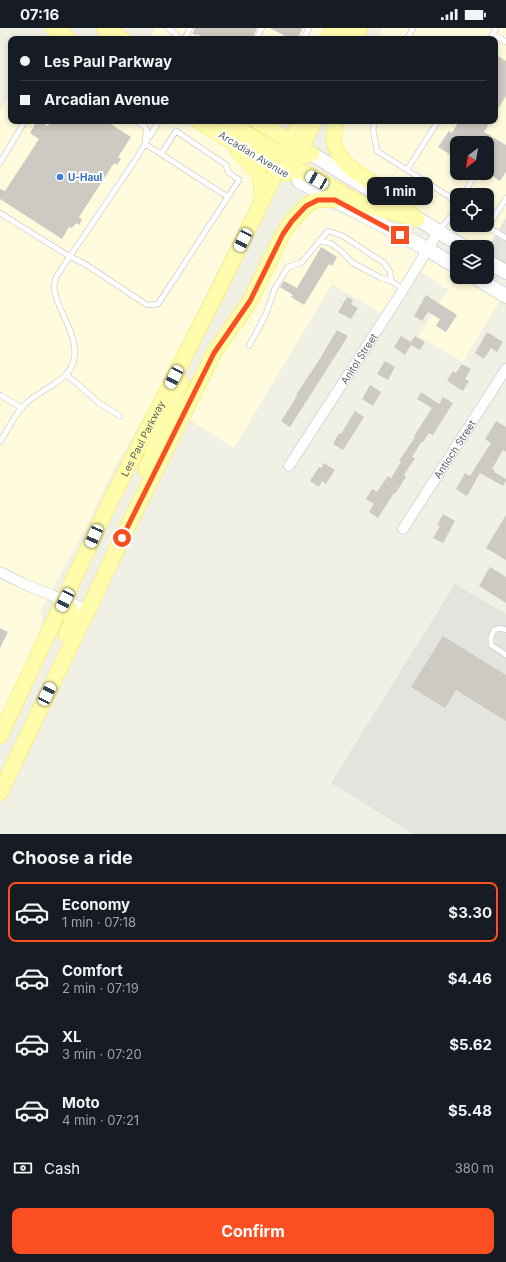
<!DOCTYPE html>
<html lang="en">
<head>
<meta charset="utf-8">
<style>
	:root { --surface:#171b24; --page:#242831; --text:#f1f3f6; --muted:#9ea1a6; --line:#363941; --accent:#fb4e21 }
	body { margin:0; font-family:Inter,sans-serif; background:var(--page); color:var(--text); height:100vh; display:flex; flex-direction:column; font-size:15px; white-space:nowrap }
	* { box-sizing:border-box; margin:0 }
	p { font-size:13px; color:var(--muted) }
	.icon { flex:none; width:22px; height:22px; fill:none; stroke:currentColor; stroke-width:2; stroke-linecap:round; stroke-linejoin:round }
	.map { position:relative; height:806px; overflow:hidden }
	.sheet { display:flex; flex-direction:column; background:var(--surface); flex:1 }
	.sheet>* { flex:none }
	.guide { position:absolute; left:8px; top:8px; width:490px; height:88px; border-radius:8px; box-shadow:0 2px 6px #0003; display:grid; align-content:center; height:88px; padding:0 12px; background:var(--surface) }
	.needle { width:26px; rotate:211deg }
	.buttons { position:absolute; left:450px; top:108px; display:grid; gap:8px }
	.buttons a { display:grid; place-items:center; width:44px; height:44px; border-radius:8px; background:var(--surface); box-shadow:0 2px 6px #0003; font-size:20px }
	.end { position:absolute; width:18px; height:18px; margin:-9px; border:5px solid #fb4e21; background:#fff; box-shadow:0 0 0 2px #fff }
	.from { border-radius:50% }
	.bubble { position:absolute; height:28px; border-radius:8px; background:var(--surface); box-shadow:0 2px 6px #0003; font-size:13px; font-weight:700; line-height:28px; text-align:center }
	.car { position:absolute; width:12px; height:24px; margin:-12px -6px; border-radius:5px; box-shadow:0 0 3px 1px #0007; background:linear-gradient(#fff 24%,#345 0 40%,#fff 0 76%,#345 0 86%,#fff 0) }
	.guide b { display:flex; align-items:center; gap:14px; height:38px; font-size:15px }
	.guide b+b { border-top:1px solid var(--line) }
	.guide i { width:10px; height:10px; background:var(--text) }
	ul { padding:0; list-style:none }
	li { display:flex; align-items:center; gap:12px; height:60px; margin:0 8px 6px; padding:0 4px; border:2px solid transparent; border-radius:8px }
	li div { flex:1 }
	li b { display:block; font-size:15px }
	li em { font-style:normal; font-weight:700 }
	li.current { border-color:var(--accent) }
	li>.icon { width:36px; height:36px; stroke-width:1.5 }
	h2 { padding:0 12px; font-size:18px; line-height:48px }
	.pay { display:flex; align-items:center; gap:10px; height:44px; padding:0 12px; font-size:15px }
	.pay p { margin-inline-start:auto }
	.primary-button { display:flex; gap:8px; margin-top:auto; padding:8px 12px }
	.primary-button a { flex:1; height:46px; border-radius:8px; background:var(--accent); color:#fff; font-size:16px; font-weight:700; line-height:46px; text-align:center }
	.status { display:flex; justify-content:space-between; align-items:center; height:28px; padding:0 20px; background:var(--surface); direction:ltr }
	.status svg { height:11px; fill:currentColor }
	.map>svg:first-child { display:block }
	.commercial { fill:#fffbdc; fill-rule:evenodd }
	.industrial { fill:#e5e3dd }
	.building { fill:#cccac2 }
	.lines { fill:none; stroke-linecap:round; stroke-linejoin:round }
	.service-casing { stroke:#bdbec5; stroke-width:6 }
	.minor-casing { stroke:#bdbec5; stroke-width:11 }
	.secondary-casing { stroke:#bec0c8; stroke-width:15 }
	.primary-casing { stroke:#ffe450; stroke-width:16 }
	.service { stroke:#fff; stroke-width:5 }
	.minor { stroke:#fff; stroke-width:10 }
	.secondary { stroke:#fff; stroke-width:14 }
	.primary { stroke:#fffcac; stroke-width:15 }
	.route { stroke:#fb4e21; stroke-width:5 }
	.shop-dot { fill:#3f7fe0; stroke:#fff; stroke-width:1.5 }
	.labels { text-anchor:middle; stroke-width:4; stroke-linejoin:round; paint-order:stroke }
	.street-label { font-size:10px; fill:#5d6067; stroke:#fff }
	.shop-label { font-size:10px; font-weight:bold; fill:#366cbe; stroke:#fff; text-anchor:start }
</style>
</head>
<body>
<div class="status"><b>07:16</b><svg viewBox="0 0 49 12"><path d="M0 12V9h3v3zM5 12V6h3v6zM10 12V3h3v9zM15 12V0h3v12zM26 1h20v11H26zM47 4h2v5h-2z"/></svg></div>
<div class="map">
<svg width="506" height="806" viewBox="0 0 506 806">
	<rect width="100%" height="100%" fill="#f1f0e5"/>
	<path class="commercial" d="M155,0H327L322,11H149Z
		M383,0H506V190L487,221V219H474L455,208L355,139L340,116L341,106L345,93H495V11H378ZM457,115H487V145H457ZM457,167H487V197H457Z
		M11,65V93H187L222,114L234,125L255,149V168L154,372L115,439L88,495L41,582L43,594L39,607L0,689V83Z
		M320,177L363,195L457,247V249H461L501,271L463,334L419,308L448,262L421,244L412,240L383,286L332,256L234,420L190,392L221,329L242,294L302,185Z"/>
	<path class="industrial" d="M506,190V238L487,226V221Z
		M455,556L506,586V806H414L331,755Z"/>
	<path class="building" d="M195,0H257L252,11H202L199,6H192Z
		M270,0H303L297,11H291Z
		M498,28L506,33V68L495,86V33Z
		M37,93L48,98L51,93H106L131,109L118,129L121,131L117,137L114,135L79,189L82,192L79,197L76,195L72,200L69,199L62,211L0,171V161L5,163L39,111L30,105Z
		M459,93H491L484,104L506,117V144L500,153L487,144V115H457V124L454,129L438,119L449,103L452,105Z
		M321,219L337,229L332,238L329,236L304,277L291,269L293,267L280,259L284,253L297,260Z
		M426,267L457,287L446,304L436,298L440,291L428,284L422,293L414,288Z
		M347,269L353,272L351,276L358,280L351,291L338,284Z
		M337,302L348,308L290,399L281,393L297,368L296,367L321,329Z
		M487,304L503,314L497,324L491,320L484,331L475,325Z
		M401,308L411,314L415,308L425,314L420,322L411,317L405,327L394,319Z
		M385,333L395,339L388,352L377,346Z
		M462,336L471,341L465,351L469,353L463,363L447,353L453,343L456,345Z
		M370,357L381,364L373,378L362,371Z
		M421,364L439,376L443,369L453,375L433,407L429,405L423,414L422,413L412,429L415,430L404,447L406,449L395,466L394,465L378,490L369,484L374,476L366,471L372,461L377,464L388,448L391,450L401,434L399,433L415,409L414,408L432,380L417,371Z
		M355,383L364,389L343,422L333,416L339,405L341,406Z
		M496,393L506,399V424L503,422L492,441L495,443L494,444L506,451V453L503,458L480,445L467,468L456,461L465,445L470,448L491,415L485,411Z
		M324,435L335,442L326,456L322,453L319,459L310,453L319,439L321,440Z
		M443,486L455,493L443,515L433,510L440,498L437,497Z
		M506,487V532L486,520Z
		M490,539L506,549V575L479,558Z
		M0,600L8,604L0,620Z
		M443,608L506,647V693L456,662L445,680L411,659Z"/>
	<g class="lines">
		<defs>
			<path id="service" d="M168,0L181,11
				M493,6L506,14
				M185,11L190,0
				M196,11L197,9
				M256,11L262,0
				M303,11L309,0
				M407,11L413,0
				M490,11L496,0
				M136,93L143,97L147,102L145,113
				M375,93L373,102L377,123L450,169L457,179
				M161,126L228,169
				M0,135L25,93
				M407,142L438,93
				M464,167L472,151
				M0,185L69,228L85,236L147,277L158,276L239,152L228,144L226,137L176,103L161,126L145,116
				M485,197L506,210
				M488,199L506,170
				M439,203L457,180
				M319,213L330,215L341,223L353,235L381,250L391,253L403,261
				M249,318L266,286L275,260L288,239L301,235L328,203L343,208L384,235L390,244L391,253
				M67,347L99,375L120,388
				M0,367L22,380
				M0,414C7,403 14,388 23,378C43,357 81,353 74,316C71,297 57,280 54,261C54,258 55,253 56,249L134,134L159,93
				M506,602L500,600L494,602L491,609V617L506,627"/>
			<g id="minor">
				<path id="s1" d="M289,438L403,262L438,204"/>
				<path id="s2" d="M403,501L506,341"/>
				<path d="M0,544L22,555L88,582"/>
			</g>
			<path id="secondary" d="M312,126L464,219
				M299,153L427,221L457,239
				M487,233L506,244
				M475,249L506,268"/>
			<g id="primary">
				<path d="M53,0L69,11"/>
				<path d="M104,0L123,11"/>
				<path d="M328,11L334,0"/>
				<path d="M342,11L348,0"/>
				<path d="M355,11L360,0"/>
				<path d="M198,93L287,146"/>
				<path d="M226,93L284,128L294,130L312,126"/>
				<path d="M257,93L299,119"/>
				<path d="M335,93C335,99 334,106 334,112C338,141 371,152 392,167C401,173 409,183 416,191"/>
				<path d="M237,122L257,143L261,151L262,171"/>
				<path d="M298,129L314,93"/>
				<path d="M278,141C304,136 334,163 358,174C374,181 399,186 417,191"/>
				<path d="M146,442L181,355"/>
				<path d="M65,572C75,589 74,589 66,607"/>
				<path id="s3" d="M0,708L109,476L217,265L301,93"/>
				<path d="M0,765L129,496L214,325L250,273L283,206L292,193L306,178L310,175L318,172H335"/>
			</g>
		</defs>
		<use href="#service" class="service-casing"/>
		<use href="#minor" class="minor-casing"/>
		<use href="#secondary" class="secondary-casing"/>
		<use href="#primary" class="primary-casing"/>
		<use href="#service" class="service"/>
		<use href="#minor" class="minor"/>
		<use href="#secondary" class="secondary"/>
		<use href="#primary" class="primary"/>
	</g>
	<g class="lines">
		<path class="route" d="M122,510L214,325L250,273L283,206L292,193L306,178L318,172H335L400,207"/>
	</g>
	<circle class="shop-dot" cx="60" cy="149" r="4"/>
	<g class="labels">
		<g class="street-label">
			<text transform="translate(254 126) rotate(31)" y="4">Arcadian Avenue</text>
			<text dy="4" stroke="none"><textPath href="#s1" startOffset="128">Anitol Street</textPath></text>
			<text dy="4" stroke="none"><textPath href="#s3" startOffset="330">Les Paul Parkway</textPath></text>
			<text dy="4" stroke="none"><textPath href="#s2" startOffset="95">Antioch Street</textPath></text>
		</g>
		<g class="shop-label">
			<text x="68" y="153">U-Haul</text>
		</g>
	</g>
</svg>
<div class="buttons">
<a><svg class="needle" viewBox="-14 -14 28 28"><path d="M0-13l5 13h-10z" fill="#e53935"/><path d="M0 13l5-13h-10z" fill="#9ea1a6"/></svg></a>
<a><svg class="icon" aria-label="locate" viewBox="0 0 24 24"><circle cx="12" cy="12" r="6"/><path d="M12 2v4M12 18v4M2 12h4M18 12h4"/></svg></a>
<a><svg class="icon" aria-label="layers" viewBox="0 0 24 24"><path d="M12 4l9 5-9 5-9-5zM3 14l9 5 9-5"/></svg></a>
</div>
<i class="end from" style="left:122px;top:510px"></i>
<i class="end" style="left:400px;top:207px"></i>
<div class="bubble" style="left:367px;top:149px;width:66px">1 min</div>
<i class="car" style="left:317px;top:152px;rotate:300deg"></i>
<i class="car" style="left:243px;top:212px;rotate:206deg"></i>
<i class="car" style="left:174px;top:349px;rotate:207deg"></i>
<i class="car" style="left:94px;top:508px;rotate:204deg"></i>
<i class="car" style="left:65px;top:572px;rotate:206deg"></i>
<i class="car" style="left:47px;top:666px;rotate:26deg"></i>
<div class="guide">
<b><i class="from"></i>Les Paul Parkway</b>
<b><i></i>Arcadian Avenue</b>
</div>
</div>
<section class="sheet">
<h2>Choose a ride</h2>
<ul>
<li class="current"><svg class="icon" aria-label="car" viewBox="0 0 24 24"><path d="M5 17H2v-5l4-1 3-4h7l3 4 3 1v5h-3M9 17h6M6 11h13"/><circle cx="7" cy="17" r="2"/><circle cx="17" cy="17" r="2"/></svg><div><b>Economy</b><p>1 min · 07:18</p></div><em>$3.30</em></li>
<li><svg class="icon" aria-label="car" viewBox="0 0 24 24"><path d="M5 17H2v-5l4-1 3-4h7l3 4 3 1v5h-3M9 17h6M6 11h13"/><circle cx="7" cy="17" r="2"/><circle cx="17" cy="17" r="2"/></svg><div><b>Comfort</b><p>2 min · 07:19</p></div><em>$4.46</em></li>
<li><svg class="icon" aria-label="car" viewBox="0 0 24 24"><path d="M5 17H2v-5l4-1 3-4h7l3 4 3 1v5h-3M9 17h6M6 11h13"/><circle cx="7" cy="17" r="2"/><circle cx="17" cy="17" r="2"/></svg><div><b>XL</b><p>3 min · 07:20</p></div><em>$5.62</em></li>
<li><svg class="icon" aria-label="car" viewBox="0 0 24 24"><path d="M5 17H2v-5l4-1 3-4h7l3 4 3 1v5h-3M9 17h6M6 11h13"/><circle cx="7" cy="17" r="2"/><circle cx="17" cy="17" r="2"/></svg><div><b>Moto</b><p>4 min · 07:21</p></div><em>$5.48</em></li>
</ul>
<div class="pay"><svg class="icon" aria-label="cash" viewBox="0 0 24 24"><path d="M3 7h18v10H3z"/><circle cx="12" cy="12" r="2"/></svg>Cash<p>380 m</p></div>
<div class="primary-button"><a>Confirm</a></div>
</section>
</body>
</html>
